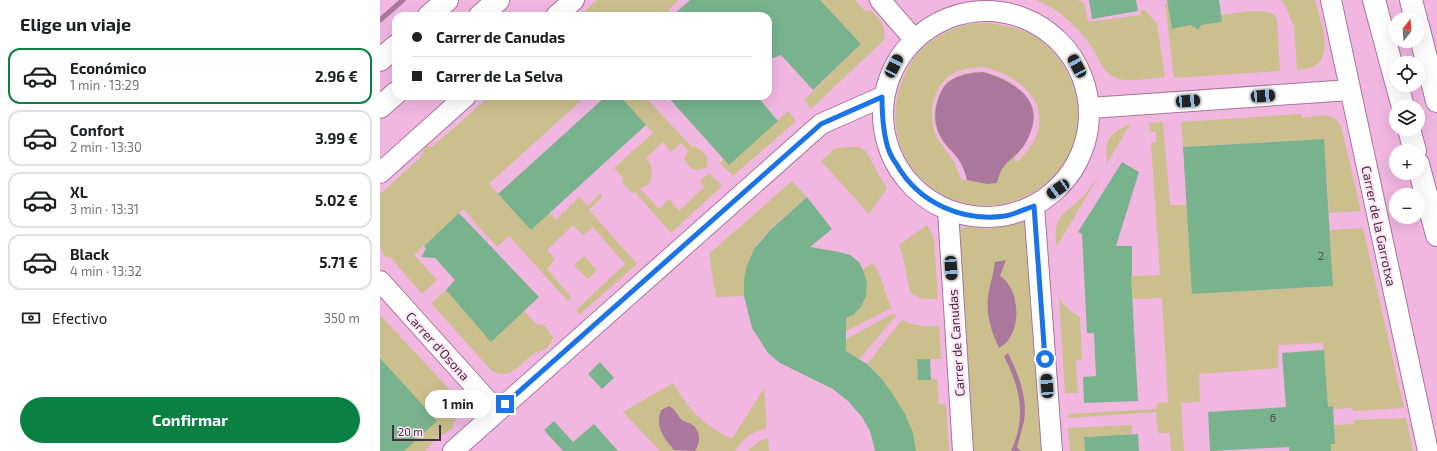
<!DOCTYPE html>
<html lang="es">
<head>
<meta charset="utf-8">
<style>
	:root { --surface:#fff; --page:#f6f6f6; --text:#202124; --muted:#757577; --line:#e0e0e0; --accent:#0b8043 }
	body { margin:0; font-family:"Exo 2",sans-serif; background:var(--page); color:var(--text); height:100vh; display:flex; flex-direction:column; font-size:15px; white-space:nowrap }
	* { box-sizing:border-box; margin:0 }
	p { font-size:13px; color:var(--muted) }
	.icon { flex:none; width:22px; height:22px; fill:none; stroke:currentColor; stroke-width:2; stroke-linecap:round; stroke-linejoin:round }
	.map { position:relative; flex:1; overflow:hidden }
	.details { display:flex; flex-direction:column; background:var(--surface); width:380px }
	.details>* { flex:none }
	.hud { position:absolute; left:12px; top:12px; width:380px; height:88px; border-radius:12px; box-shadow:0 4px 16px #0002; display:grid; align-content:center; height:88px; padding:0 20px; background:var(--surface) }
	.needle { width:26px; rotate:17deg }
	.fabs { position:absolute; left:1009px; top:12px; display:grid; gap:8px }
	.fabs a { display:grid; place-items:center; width:36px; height:36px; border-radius:50%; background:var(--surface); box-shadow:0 4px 16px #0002; font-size:20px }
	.scale { position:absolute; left:12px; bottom:10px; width:49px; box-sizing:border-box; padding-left:4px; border:2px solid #473041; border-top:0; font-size:11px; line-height:14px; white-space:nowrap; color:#473041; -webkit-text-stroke:3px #fce4f5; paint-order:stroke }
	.end { position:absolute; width:18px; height:18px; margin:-9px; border:5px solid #1a73e8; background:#fff; box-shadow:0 0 0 2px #fff }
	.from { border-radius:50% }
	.bubble { position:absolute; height:28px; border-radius:14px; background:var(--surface); box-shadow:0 4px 16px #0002; font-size:13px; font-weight:700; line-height:28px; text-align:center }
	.car { position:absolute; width:12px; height:24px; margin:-12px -6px; border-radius:5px; box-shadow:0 0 3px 1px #0007; background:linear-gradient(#222 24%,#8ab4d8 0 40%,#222 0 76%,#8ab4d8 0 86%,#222 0) }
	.hud b { display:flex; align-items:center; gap:14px; height:38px; font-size:15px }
	.hud b+b { border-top:1px solid var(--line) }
	.hud i { width:10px; height:10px; background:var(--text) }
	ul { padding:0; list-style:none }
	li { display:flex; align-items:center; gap:12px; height:56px; margin:0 8px 6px; padding:0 12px; border:2px solid var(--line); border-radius:12px }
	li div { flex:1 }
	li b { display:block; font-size:15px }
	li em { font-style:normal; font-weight:700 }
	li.active { border-color:var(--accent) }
	li>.icon { width:36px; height:36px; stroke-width:1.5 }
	h2 { padding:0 20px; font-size:18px; line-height:48px }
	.pay { display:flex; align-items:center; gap:10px; height:44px; padding:0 20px; font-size:15px }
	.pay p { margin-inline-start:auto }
	.action { display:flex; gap:8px; margin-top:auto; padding:8px 20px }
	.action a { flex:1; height:46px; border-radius:24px; background:var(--accent); color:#fff; font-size:16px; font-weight:700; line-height:46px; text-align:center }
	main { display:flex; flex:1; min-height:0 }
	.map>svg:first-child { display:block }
	.green { fill:#cbbf8d; fill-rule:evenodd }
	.water { fill:#aa779d }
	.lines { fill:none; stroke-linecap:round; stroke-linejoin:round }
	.stream { stroke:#aa779d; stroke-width:5 }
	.building { fill:#78b38e }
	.minor-casing { stroke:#aa749c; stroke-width:22 }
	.highway-casing { stroke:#aa749c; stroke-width:24 }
	.minor { stroke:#fff; stroke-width:20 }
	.highway { stroke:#fff; stroke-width:22 }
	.route { stroke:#1a73e8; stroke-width:5 }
	.labels { text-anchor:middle; stroke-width:4; stroke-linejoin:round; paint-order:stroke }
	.number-label { font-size:11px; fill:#535154 }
	.street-label { font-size:13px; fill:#473041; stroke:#fce4f5 }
</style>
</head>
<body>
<main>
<section class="details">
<h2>Elige un viaje</h2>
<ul>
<li class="active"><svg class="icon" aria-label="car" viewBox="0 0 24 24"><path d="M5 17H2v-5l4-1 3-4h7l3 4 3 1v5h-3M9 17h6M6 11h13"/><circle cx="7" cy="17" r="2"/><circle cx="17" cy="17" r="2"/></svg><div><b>Económico</b><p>1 min · 13:29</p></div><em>2.96 €</em></li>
<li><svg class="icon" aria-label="car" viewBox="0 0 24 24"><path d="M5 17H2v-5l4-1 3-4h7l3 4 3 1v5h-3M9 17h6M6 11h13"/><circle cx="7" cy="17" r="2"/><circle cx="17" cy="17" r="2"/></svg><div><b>Confort</b><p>2 min · 13:30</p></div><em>3.99 €</em></li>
<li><svg class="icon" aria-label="car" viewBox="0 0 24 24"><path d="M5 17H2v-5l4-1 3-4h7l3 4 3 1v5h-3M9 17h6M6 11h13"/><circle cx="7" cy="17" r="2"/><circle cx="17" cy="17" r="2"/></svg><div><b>XL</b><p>3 min · 13:31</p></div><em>5.02 €</em></li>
<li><svg class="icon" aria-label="car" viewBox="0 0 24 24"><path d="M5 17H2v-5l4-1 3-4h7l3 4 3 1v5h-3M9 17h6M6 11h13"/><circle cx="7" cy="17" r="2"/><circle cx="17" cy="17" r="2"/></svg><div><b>Black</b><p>4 min · 13:32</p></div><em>5.71 €</em></li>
</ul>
<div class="pay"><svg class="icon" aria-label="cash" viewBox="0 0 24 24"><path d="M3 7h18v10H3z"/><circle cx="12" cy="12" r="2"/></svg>Efectivo<p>350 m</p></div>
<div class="action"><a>Confirmar</a></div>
</section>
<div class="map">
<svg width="1057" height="451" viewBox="0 0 1057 451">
	<rect width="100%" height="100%" fill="#f1b7e1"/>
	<path class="green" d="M217,0H299L288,10L293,16H199Z
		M440,0H475L484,10L492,11C501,21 506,26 504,40L431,109L424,100L481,44Z
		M656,0H697L704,3L708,22L761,15L760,10H765L777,24L785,77C771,78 753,82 739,79C722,75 718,54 708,42C695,24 677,8 656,0Z
		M901,0H935C939,17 956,58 932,67C928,69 922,69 917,70L914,26C909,17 908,8 901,0Z
		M785,4H788L792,29L811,25L818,30L821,25L842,22L841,15C859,13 879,7 895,15L897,21L900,71L794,78Z
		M609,23C626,26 643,28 657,38C692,61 710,113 691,151C679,175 660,192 634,201C614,208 592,207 572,199C512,174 498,102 538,53C549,40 566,31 582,26C590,23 600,24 609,23ZM603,67C654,79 682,120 637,162L634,158C642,151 646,142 650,132C652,127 654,120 654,114C652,92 623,75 603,72C591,71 571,76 564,86C558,94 555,106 554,115C554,124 559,137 565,143C569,148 574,152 577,157C582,164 585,171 587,179L582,181C579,173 576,166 572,159C566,150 559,142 555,133C547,111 554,83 576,72C584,68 594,68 603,67Z
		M110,96H206L109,184L151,230L170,213L176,220L199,197L208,206L220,193L222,197L209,210L257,264L199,315L197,311L199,307L245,264L213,227L203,235L193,225L167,250L175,259L167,269L191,297L188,301L129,236L117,247L83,209L34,255L57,280L42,294L12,259L4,256L0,244V194L39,159L46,146L52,147Z
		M240,96H264L312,147L314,146C323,151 329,155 327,167C316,172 311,170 304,160L308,150L301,143L291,152L283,142L266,158C272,164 273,175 270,183L260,189L279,209L289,199L299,211L324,187L320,181L329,173L342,186L291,233L255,192L252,193L242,182L243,178L234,168L273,133Z
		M408,111L416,121L353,176L340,163L344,159L349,165Z
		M921,114L922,118C936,116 953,111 961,126L981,211L949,213L944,139L803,147L801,122Z
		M783,122L790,205H807L813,294L953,286L950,230L983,228L1024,408L973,411L972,408L953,409V406L948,407L943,343L898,345V368L819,374L820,402L801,403L804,451H791L790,433H778L776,412L688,418V414L776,409L777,403L788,402L782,298L752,299L710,278L780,275L771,143L776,142V132H770L769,123Z
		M751,123L727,163C725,136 729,135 751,123Z
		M467,147H478L486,151L499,176L507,188L489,214L441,161L454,149Z
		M718,177L677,246C671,218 685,213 703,197C708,191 713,183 718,177Z
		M412,181L427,197C407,215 373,238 367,266C365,275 365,286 364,296L336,297L329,254Z
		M638,222L645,223L650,228L667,451H592L577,236L582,228L590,227L610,229L626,226Z
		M547,225L554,240L558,299C546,299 540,300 530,292L522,253L519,245Z
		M204,256L217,270L208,279L194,265Z
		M492,263C504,275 503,294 512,308L466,331V318C487,309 489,290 483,270Z
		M66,290L111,341L144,311L156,324L164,325L173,338C168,352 162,348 152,355C137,366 132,380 112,371L51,303Z
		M679,298C684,306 691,312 700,317L702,360H696L698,393H685Z
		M514,313L516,316L479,359L466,351V339Z
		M0,315L72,392C78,402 82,414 73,423V429L58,437L45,451H24L0,358Z
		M522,320C534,326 546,327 559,326L561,359H537L539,380L557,379L559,404H566L569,451H536C529,415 513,391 487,364Z
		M293,383C309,410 324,426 352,439L384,388L387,428C372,432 363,438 355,451H280L243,412Z
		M1026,418L1033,451H951V444L955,443L954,425L974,424L973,420Z
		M752,425V434L704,437L705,451H690L688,428Z
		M388,438L389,451H367L381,440Z"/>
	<path class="water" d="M603,72C639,83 669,103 645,144C639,154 625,162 621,171C619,175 618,179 617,183L607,184L587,180C585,171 581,162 575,155C571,150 566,146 563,141C553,125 553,109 561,92C568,76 588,73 603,72Z
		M626,260L620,276C641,289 643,336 619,348C610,329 605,311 609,290C611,281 614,272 615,262Z
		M628,353C638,374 648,397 644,421C642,430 639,439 637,448L641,451H631C647,416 640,388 624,356Z
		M289,406C296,410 297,415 302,420C305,422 308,422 311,424C321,430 321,442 315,451L294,450C283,437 275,427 281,410Z"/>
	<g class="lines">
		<path class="stream" d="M0,20L23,0"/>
	</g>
	<path class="building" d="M310,0H440L481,44L433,90L401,55L388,60V16H292Z
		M709,0H756L758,11L712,19Z
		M787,0H839L842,22L821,25L818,30L811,25L792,29Z
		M226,96H240L266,125L151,230L118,194Z
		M287,96H377L398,121L349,165Z
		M944,139L953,286L812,294L803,147Z
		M742,162L759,172L736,246H752V276H751L758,401L704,403L703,377L716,376L714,333H707L702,234L698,232Z
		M427,197L452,229L430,247L459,252L470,255L479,262L483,270L487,282L486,296L481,307L473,315L466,318V351L487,364L501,378L512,393L524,412L533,433L536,451H495L490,431L482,417L468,401L453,389L400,363L388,353L372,328L364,296V281L367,265L374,249L389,231Z
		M79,213L159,297L111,342L66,290L75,280L55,258L41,257L46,249L44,246Z
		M944,350L948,407L953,406L955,444H951V451H909V447L830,451L828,412L906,407L902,353Z
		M0,358L57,421L24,451H0Z
		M537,359H550L551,380H538Z
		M220,362L234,378L222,389L208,374Z
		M174,421L193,442L214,424L238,451H183L164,430Z
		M758,434L759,451H705L704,437Z"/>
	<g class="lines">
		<defs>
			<path id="minor" d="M500,0L534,39
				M951,0L1048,451
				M503 114a103 103 0 1 1 206 0a103 103 0 1 1-206 0Z
				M176,16L194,0
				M710,108L970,90
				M0,173L86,96
				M654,206L672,451
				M568,210L583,451
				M0,281L117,411
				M73,451L441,124L502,97"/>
			<path id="highway" d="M994,0L1016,82
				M1031,0L1036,19
				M49,16L67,0
				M100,16L118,0
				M1038,26L1057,101
				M0,60L16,46
				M1017,85L1023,107
				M0,107L16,93
				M1029,129L1035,151
				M1038,164L1057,235"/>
		</defs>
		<use href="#minor" class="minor-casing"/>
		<use href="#highway" class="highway-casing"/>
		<use href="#minor" class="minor"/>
		<use href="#highway" class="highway"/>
	</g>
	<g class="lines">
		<path class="route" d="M125,404L441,124L502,97C502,116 503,134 509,151C511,156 514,161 517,165C539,203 582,222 625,216C635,214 645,209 654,206L665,359"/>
	</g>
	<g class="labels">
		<g class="number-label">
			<text x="941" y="260">2</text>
			<text x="893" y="422">6</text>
		</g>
		<g class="street-label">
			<text transform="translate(999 226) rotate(78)" y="5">Carrer de la Garrotxa</text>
			<text transform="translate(576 343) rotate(-94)" y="5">Carrer de Canudas</text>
			<text transform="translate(58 346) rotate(48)" y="5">Carrer d'Osona</text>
		</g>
	</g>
</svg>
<div class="fabs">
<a><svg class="needle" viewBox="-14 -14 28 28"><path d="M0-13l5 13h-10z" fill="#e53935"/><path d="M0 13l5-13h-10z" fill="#757577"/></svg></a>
<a><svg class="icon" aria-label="locate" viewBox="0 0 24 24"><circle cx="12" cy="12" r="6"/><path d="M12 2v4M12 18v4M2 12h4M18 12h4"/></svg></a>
<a><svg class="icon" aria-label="layers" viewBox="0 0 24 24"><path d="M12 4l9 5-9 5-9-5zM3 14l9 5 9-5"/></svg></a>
<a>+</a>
<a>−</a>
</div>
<div class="scale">20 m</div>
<i class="end from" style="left:665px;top:359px"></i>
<i class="end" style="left:125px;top:404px"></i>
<div class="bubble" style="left:45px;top:390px;width:66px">1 min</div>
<i class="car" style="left:514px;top:66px;rotate:27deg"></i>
<i class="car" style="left:697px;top:66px;rotate:332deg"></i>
<i class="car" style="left:883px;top:96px;rotate:86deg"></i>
<i class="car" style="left:808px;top:101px;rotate:86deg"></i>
<i class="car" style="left:678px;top:189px;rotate:235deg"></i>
<i class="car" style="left:571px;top:268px;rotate:176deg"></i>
<i class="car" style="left:667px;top:386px;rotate:356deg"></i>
<div class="hud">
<b><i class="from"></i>Carrer de Canudas</b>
<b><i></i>Carrer de La Selva</b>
</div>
</div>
</main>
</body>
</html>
